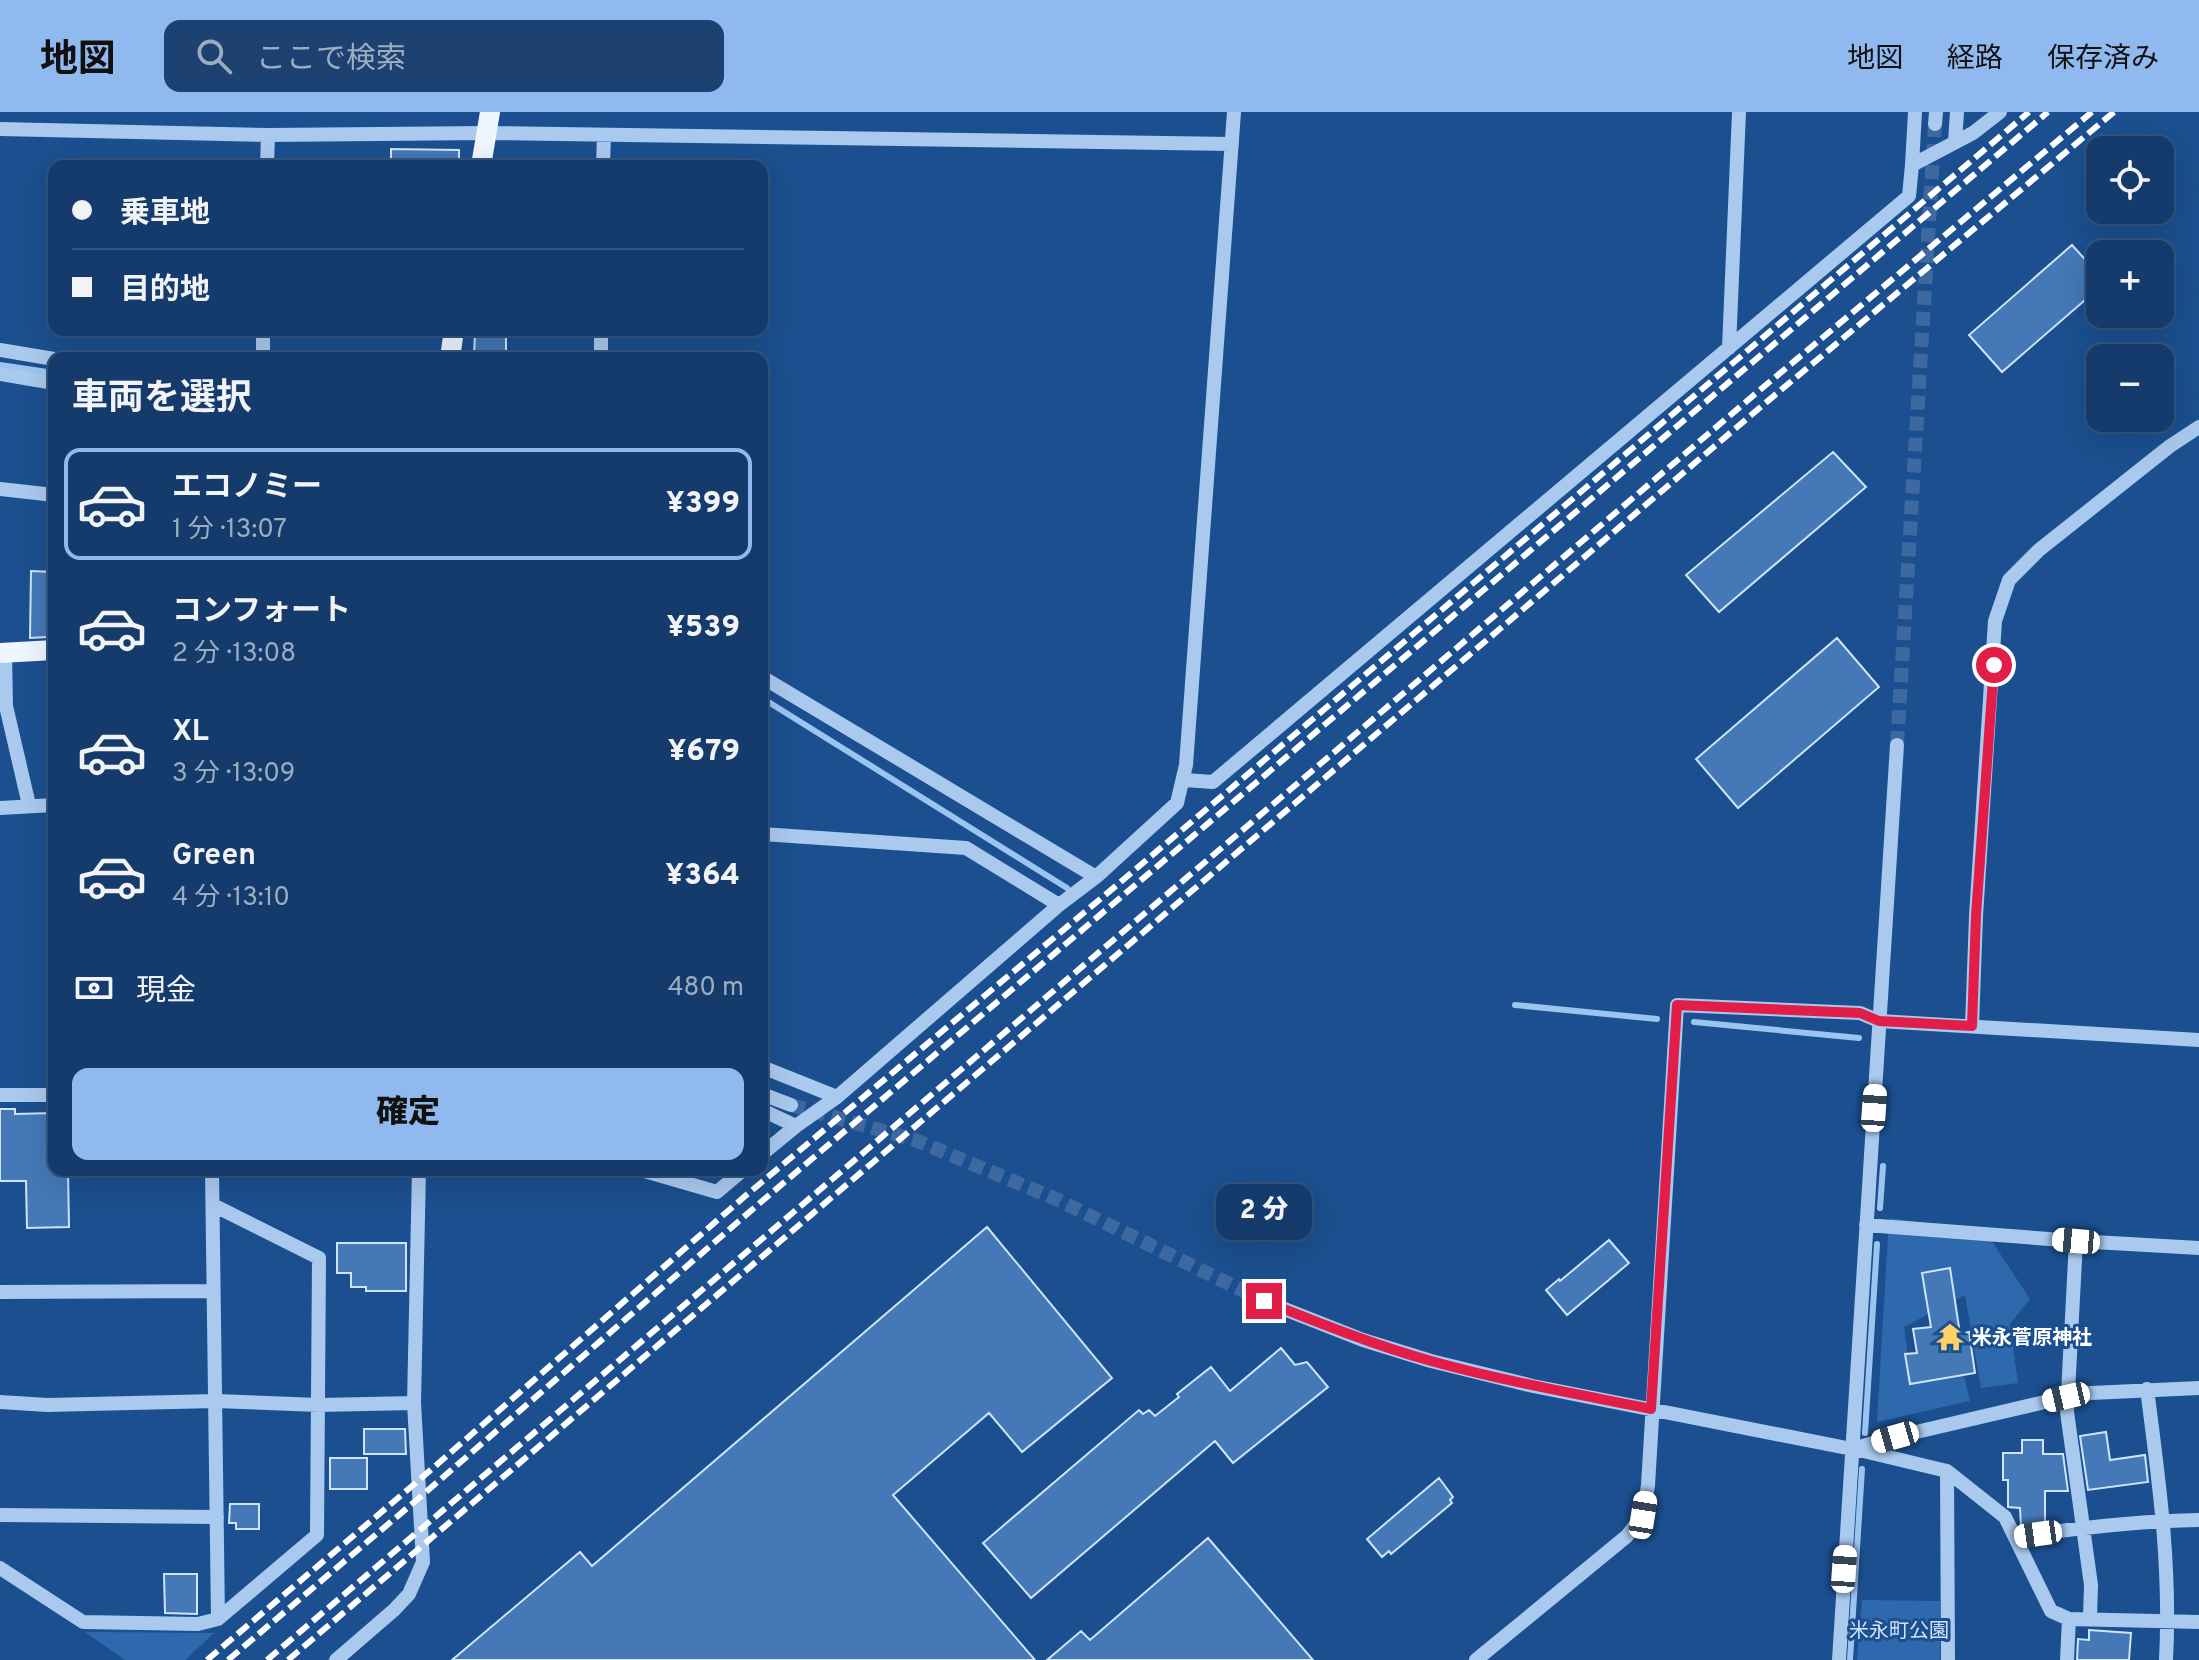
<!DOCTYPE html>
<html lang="ja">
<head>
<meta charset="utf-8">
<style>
	:root { --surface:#143b6b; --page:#1d4271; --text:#f1f3f6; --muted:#9dadc1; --line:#33557e; --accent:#90b9f0 }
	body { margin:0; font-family:Overpass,"Noto Sans JP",sans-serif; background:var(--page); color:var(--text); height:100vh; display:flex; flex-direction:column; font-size:30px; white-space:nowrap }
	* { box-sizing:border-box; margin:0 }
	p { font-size:26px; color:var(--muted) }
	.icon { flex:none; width:44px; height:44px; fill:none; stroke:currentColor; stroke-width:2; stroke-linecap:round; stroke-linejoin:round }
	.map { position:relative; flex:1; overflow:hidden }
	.details { position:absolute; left:48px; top:240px; width:720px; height:824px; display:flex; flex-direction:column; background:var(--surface); border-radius:16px; box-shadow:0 8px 32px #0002,0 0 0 2px var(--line) }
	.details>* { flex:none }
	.banner { position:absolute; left:48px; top:48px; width:720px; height:176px; border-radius:16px; box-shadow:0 8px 32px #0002,0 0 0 2px var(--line); display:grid; align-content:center; height:176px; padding:0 24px; background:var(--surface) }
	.buttons { position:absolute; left:2086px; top:24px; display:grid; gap:16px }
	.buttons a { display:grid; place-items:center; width:88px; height:88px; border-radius:16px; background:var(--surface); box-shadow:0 8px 32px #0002,0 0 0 2px var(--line); font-size:40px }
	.end { position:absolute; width:36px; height:36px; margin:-18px; border:10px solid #e11d48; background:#fff; box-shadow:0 0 0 4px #fff }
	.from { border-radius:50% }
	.bubble { position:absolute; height:56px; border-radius:16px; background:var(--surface); box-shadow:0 8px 32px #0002,0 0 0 2px var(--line); font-size:26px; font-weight:800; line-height:56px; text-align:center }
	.car { position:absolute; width:24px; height:48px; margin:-24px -12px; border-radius:10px; box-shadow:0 0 6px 2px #0007; background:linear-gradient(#fff 24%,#345 0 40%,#fff 0 76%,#345 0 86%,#fff 0) }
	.banner b { display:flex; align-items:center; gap:28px; height:76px; font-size:30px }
	.banner b+b { border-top:2px solid var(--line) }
	.banner i { width:20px; height:20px; background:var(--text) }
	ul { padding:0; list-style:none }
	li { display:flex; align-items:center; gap:24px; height:112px; margin:0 16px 12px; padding:0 8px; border:4px solid transparent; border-radius:16px }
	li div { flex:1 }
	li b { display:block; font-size:30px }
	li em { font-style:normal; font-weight:800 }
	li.active { border-color:var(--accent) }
	li>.icon { width:72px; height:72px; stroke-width:1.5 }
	h2 { padding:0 24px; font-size:36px; line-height:96px }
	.pay { display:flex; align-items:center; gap:20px; height:88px; padding:0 24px; font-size:30px }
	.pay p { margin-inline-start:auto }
	.button { display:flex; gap:16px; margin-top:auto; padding:16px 24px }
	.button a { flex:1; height:92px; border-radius:16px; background:var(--accent); color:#111; font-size:32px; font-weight:800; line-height:92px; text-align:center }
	header { display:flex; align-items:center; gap:48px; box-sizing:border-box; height:112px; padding:0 40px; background:var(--accent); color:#111 }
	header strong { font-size:38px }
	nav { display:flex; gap:44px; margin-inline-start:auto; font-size:28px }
	.search { width:560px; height:72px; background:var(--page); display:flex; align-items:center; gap:20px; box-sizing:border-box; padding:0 28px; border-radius:16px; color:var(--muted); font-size:30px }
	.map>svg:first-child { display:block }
	.green { fill:#2e69ad }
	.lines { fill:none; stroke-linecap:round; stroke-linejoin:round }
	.stream { stroke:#9cc4f0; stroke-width:6 }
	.building { fill:#4478b7; stroke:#cfe3fa; stroke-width:2 }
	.minor-tunnel { stroke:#3d69a0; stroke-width:14; stroke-dasharray:14 7; stroke-linecap:butt }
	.minor { stroke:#a9c9ee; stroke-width:14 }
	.major { stroke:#f0f6ff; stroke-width:20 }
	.rail { stroke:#fff; stroke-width:6; stroke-dasharray:14 6; stroke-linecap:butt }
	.route { stroke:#e11d48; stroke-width:10 }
	.labels { text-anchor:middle; stroke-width:6; stroke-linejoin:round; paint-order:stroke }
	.poi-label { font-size:20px; font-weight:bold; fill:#fff; stroke:#1b4f8f; text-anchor:start }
	.park-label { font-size:20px; fill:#cfe3fa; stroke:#1b4f8f }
</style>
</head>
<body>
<header>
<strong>地図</strong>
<div class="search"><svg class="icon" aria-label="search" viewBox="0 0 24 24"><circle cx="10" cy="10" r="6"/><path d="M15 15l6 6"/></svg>ここで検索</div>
<nav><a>地図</a><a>経路</a><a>保存済み</a></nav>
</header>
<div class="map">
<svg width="2199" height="1548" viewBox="0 0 2199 1548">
	<rect width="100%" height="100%" fill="#1b4f8f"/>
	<path class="green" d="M1889,1106L1985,1119L2030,1187L2010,1212L2018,1271L1981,1276L1965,1183L1904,1215L1909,1251L1960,1248L1970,1289L1877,1310Z
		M1862,1488L1940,1489V1548H1857Z
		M85,1520L214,1521L185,1548H125Z"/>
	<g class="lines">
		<path class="stream" d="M0,253L54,261
			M762,586L1067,776
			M1515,893L1657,907
			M1694,910L1859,926
			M1880,1096L1883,1054
			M1865,1321L1877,1132
			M1850,1548L1862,1357"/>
	</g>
	<path class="building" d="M391,37L459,38V54H391Z
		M2072,133L2100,164V175L2002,260L1969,223Z
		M475,218H506V246H474Z
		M1833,340L1866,375L1719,500L1686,463Z
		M31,459L54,460V496H47V525L30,526Z
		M1837,526L1879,575L1738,696L1696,647Z
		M0,997H15V1002L54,1001V1058H68L69,1115L27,1116L26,1069H0Z
		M987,1115L1112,1266L1022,1340L989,1301L893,1383L1035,1548H452L580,1440L592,1454Z
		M1609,1128L1629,1151L1567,1203L1546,1178L1559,1167L1560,1169Z
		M337,1131H406V1179H366V1175H351V1161H337Z
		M1950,1156L1960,1222L1969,1220L1975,1261L1910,1272L1905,1242L1917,1241L1913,1217L1931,1215L1922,1161Z
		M1281,1236L1295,1253L1307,1250L1328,1275L1233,1351L1215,1329L1031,1486L983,1431L1139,1298L1143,1302L1149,1298L1155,1304L1179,1285L1177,1282L1211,1255L1230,1279Z
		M364,1317H405L406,1342H364Z
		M2106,1320L2110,1348L2145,1343L2148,1370L2088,1378L2080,1324Z
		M2022,1328H2043V1342H2063L2068,1379H2045V1411L2021,1414L2020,1396L2008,1395V1368H2003V1341H2022Z
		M330,1346H367V1377H330Z
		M1439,1366L1453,1385L1450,1388L1452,1391L1391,1442L1389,1439L1382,1445L1367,1427Z
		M230,1392H259V1417H236V1411H229Z
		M1208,1426L1313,1548H1047L1081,1519L1090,1528Z
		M164,1462H197V1502L165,1501Z
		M2089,1518L2131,1521L2129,1548H2077L2078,1527L2089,1528Z"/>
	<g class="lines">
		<path class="minor-tunnel" d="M1897,633L1935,12
			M791,993L915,1028L1056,1087L1264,1189"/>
		<path class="minor" d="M1915,0L1912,53L1973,21L2000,0
			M1935,12L1936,0
			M0,17L268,23L487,21L1232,32
			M1955,30L1957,0
			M267,54L268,23
			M603,54L604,23
			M1729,236L1739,0
			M0,238L54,247
			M263,246V218
			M601,246V218
			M0,262L54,271
			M0,377L54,383
			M5,541L6,594L29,693
			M762,565L1096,765
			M1184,668L1213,670L1909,84L1912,53
			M0,696L54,693
			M762,722L966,736L1059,793
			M1972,914L1976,804L1995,509L2009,468L2039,438L2170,334L2199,315
			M762,955L837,985
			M762,982L791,993
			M0,983H54
			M762,998L796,1014L762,1042
			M796,1014L837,985L1059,793L1096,765L1177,691L1186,653L1234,0
			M212,1058L218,1507
			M641,1058L717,1080L743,1058
			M1866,1113L2076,1129L2199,1136
			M2076,1129L2067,1300L2091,1473L2090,1506
			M0,1180L213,1179
			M1264,1189L1363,1228L1431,1249L1533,1274L1852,1337L1895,1325L2066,1285L2091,1281L2199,1276
			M2147,1277C2159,1369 2171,1455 2166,1548
			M0,1290L47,1293L216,1289L319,1293L414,1291
			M1855,1337L1947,1359L2005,1405L2051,1499L2069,1507L2199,1510
			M1947,1359L1948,1548
			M0,1403L217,1405
			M2016,1425C2077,1416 2137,1409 2199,1408
			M0,1456L83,1510L198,1512L218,1507L317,1423L319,1146L213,1093
			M336,1548L394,1498L409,1482L423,1450L414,1291L419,1058
			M1476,1548L1627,1424L1643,1403L1648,1373L1677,893L1860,901L1879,909L2199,928
			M1839,1548L1897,633
			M2067,1548L2069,1507"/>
		<path class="major" d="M481,54L490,0
			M450,246L454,218
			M0,541L54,538"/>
		<path class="rail" d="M207,1548L418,1369L744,1085L1117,773L2029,0
			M228,1548L419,1386L761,1090L2048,0
			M267,1548L1754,283L2092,0
			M288,1548L1763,293L2114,0"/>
	</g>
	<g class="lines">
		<path class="route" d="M1264,1189C1319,1211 1374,1233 1431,1249C1503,1269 1577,1282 1651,1297L1677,893L1860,901L1879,909L1972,914L1976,804L1994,553"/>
	</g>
	<defs>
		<symbol id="temple-bare" viewBox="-9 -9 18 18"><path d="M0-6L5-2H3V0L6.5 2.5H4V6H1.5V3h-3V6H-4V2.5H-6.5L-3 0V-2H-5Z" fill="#ffd166" stroke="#1b4f8f" stroke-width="2.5" paint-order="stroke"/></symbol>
	</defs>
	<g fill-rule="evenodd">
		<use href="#temple-bare" x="1930" y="1205" width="40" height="40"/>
	</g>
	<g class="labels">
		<g class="poi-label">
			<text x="1972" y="1232">米永菅原神社</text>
		</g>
		<g class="park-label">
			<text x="1899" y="1525">米永町公園</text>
		</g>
	</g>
</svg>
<div class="buttons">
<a><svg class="icon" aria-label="locate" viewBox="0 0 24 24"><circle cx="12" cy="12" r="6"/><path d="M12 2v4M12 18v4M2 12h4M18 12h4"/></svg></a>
<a>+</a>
<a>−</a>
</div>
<i class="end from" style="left:1994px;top:553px"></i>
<i class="end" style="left:1264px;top:1189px"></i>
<div class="bubble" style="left:1216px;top:1072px;width:96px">2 分</div>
<i class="car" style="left:1874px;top:996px;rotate:4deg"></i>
<i class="car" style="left:2076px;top:1129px;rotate:275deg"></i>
<i class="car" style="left:2066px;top:1285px;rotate:257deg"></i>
<i class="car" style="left:1895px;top:1325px;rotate:254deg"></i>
<i class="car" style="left:1643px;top:1403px;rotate:9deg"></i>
<i class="car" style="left:2038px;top:1422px;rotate:262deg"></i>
<i class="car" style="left:1844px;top:1457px;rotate:4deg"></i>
<div class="banner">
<b><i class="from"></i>乗車地</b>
<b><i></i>目的地</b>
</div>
<section class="details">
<h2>車両を選択</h2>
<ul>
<li class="active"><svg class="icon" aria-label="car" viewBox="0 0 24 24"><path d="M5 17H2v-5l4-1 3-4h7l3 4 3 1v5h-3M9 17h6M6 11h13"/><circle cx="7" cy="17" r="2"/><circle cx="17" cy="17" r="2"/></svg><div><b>エコノミー</b><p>1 分 · 13:07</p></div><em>¥399</em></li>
<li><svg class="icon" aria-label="car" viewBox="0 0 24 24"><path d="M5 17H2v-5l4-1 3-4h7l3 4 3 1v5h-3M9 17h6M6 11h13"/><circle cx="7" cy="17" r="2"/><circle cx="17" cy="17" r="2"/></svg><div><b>コンフォート</b><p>2 分 · 13:08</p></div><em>¥539</em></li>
<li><svg class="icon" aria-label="car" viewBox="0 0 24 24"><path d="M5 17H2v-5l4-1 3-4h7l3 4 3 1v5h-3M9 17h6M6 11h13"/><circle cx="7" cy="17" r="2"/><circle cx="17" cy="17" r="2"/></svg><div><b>XL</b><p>3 分 · 13:09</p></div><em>¥679</em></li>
<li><svg class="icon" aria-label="car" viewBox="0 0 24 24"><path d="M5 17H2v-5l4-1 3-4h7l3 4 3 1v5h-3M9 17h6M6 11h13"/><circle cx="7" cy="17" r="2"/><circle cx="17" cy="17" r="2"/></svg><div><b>Green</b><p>4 分 · 13:10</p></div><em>¥364</em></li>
</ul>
<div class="pay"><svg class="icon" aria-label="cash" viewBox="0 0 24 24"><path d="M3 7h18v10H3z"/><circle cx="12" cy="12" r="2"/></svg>現金<p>480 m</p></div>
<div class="button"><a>確定</a></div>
</section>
</div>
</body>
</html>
